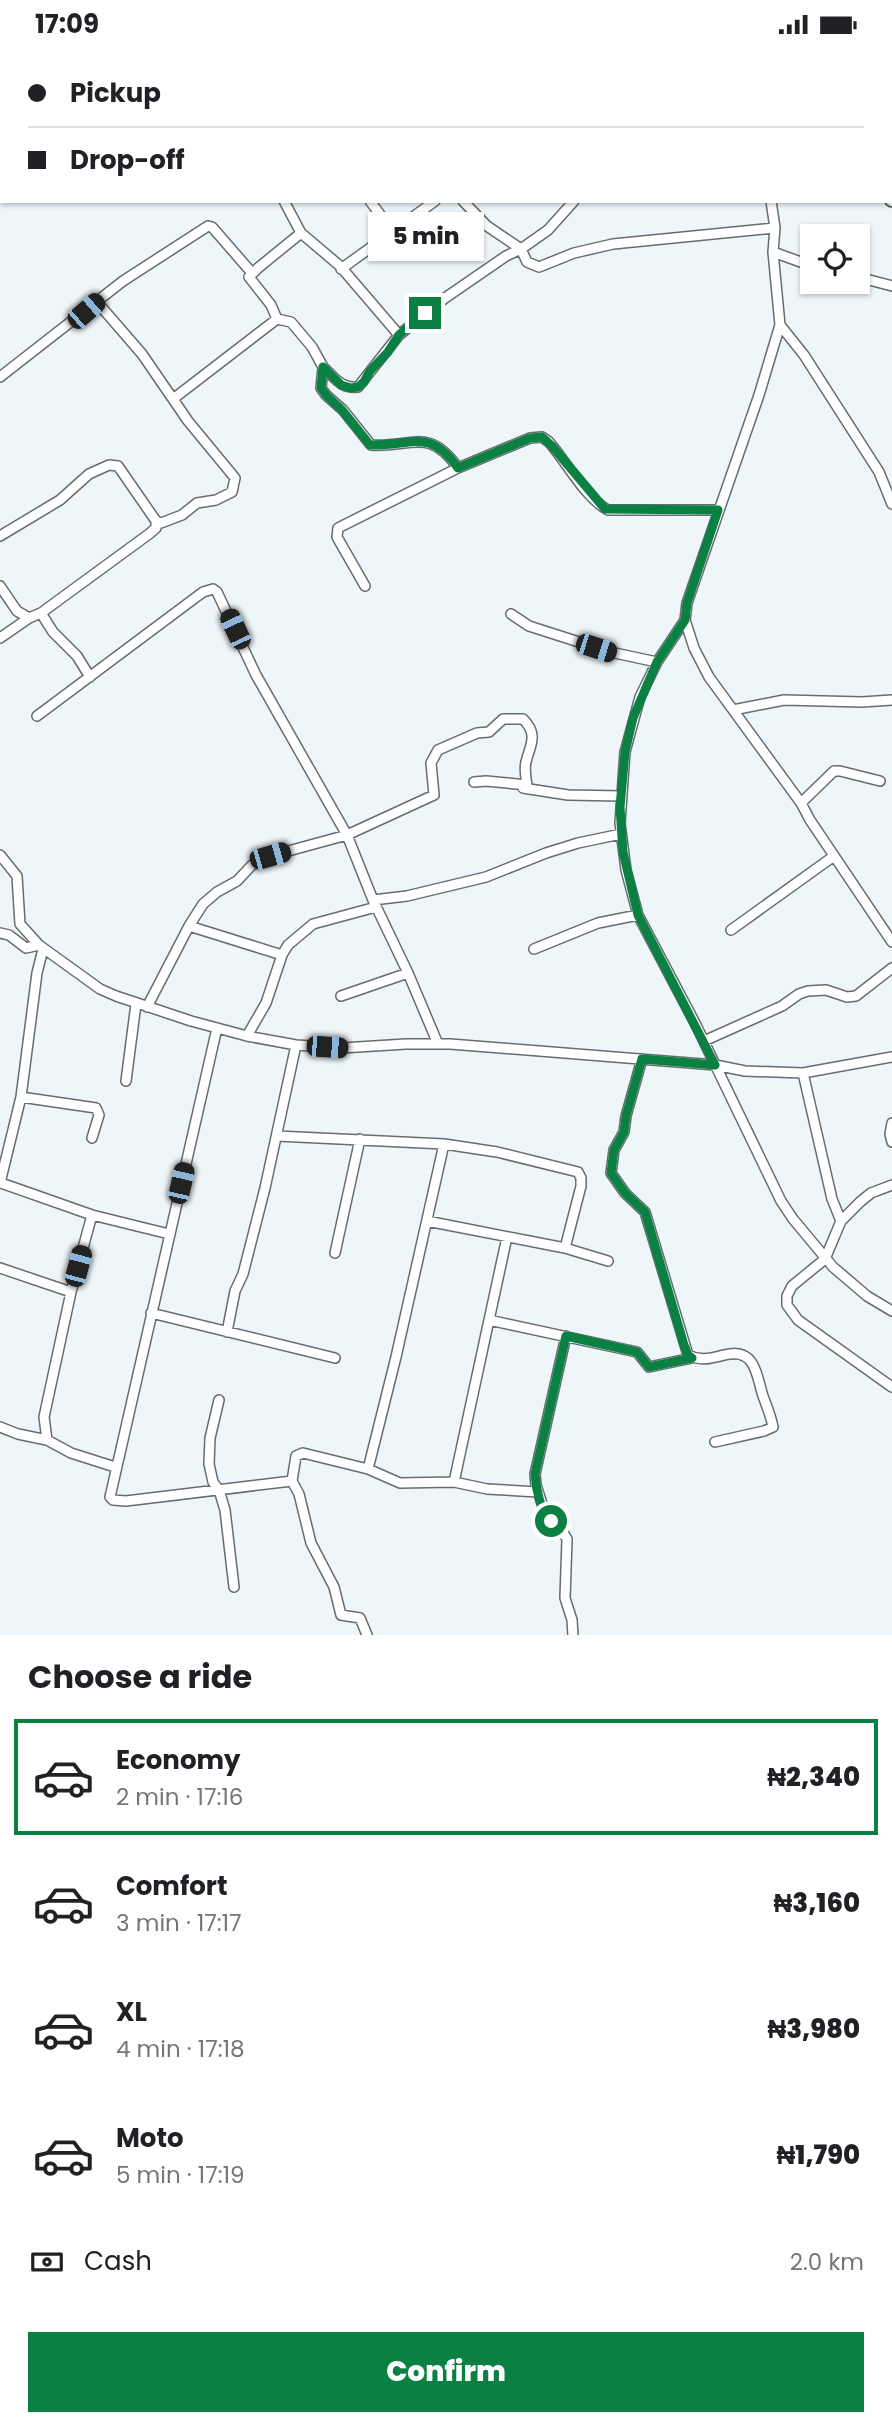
<!DOCTYPE html>
<html lang="en">
<head>
<meta charset="utf-8">
<style>
	:root { --surface:#fff; --page:#f6f6f6; --text:#202124; --muted:#757577; --line:#e0e0e0; --accent:#0b8043 }
	body { margin:0; font-family:Poppins,sans-serif; background:var(--page); color:var(--text); height:100vh; display:flex; flex-direction:column; font-size:26px; white-space:nowrap }
	* { box-sizing:border-box; margin:0 }
	p { font-size:23px; color:var(--muted) }
	.icon { flex:none; width:38px; height:38px; fill:none; stroke:currentColor; stroke-width:2; stroke-linecap:round; stroke-linejoin:round }
	.map { position:relative; height:1586px; overflow:hidden }
	.drawer { display:flex; flex-direction:column; background:var(--surface); flex:1 }
	.drawer>* { flex:none }
	.top-card { position:absolute; left:0px; top:0px; width:892px; height:154px; box-shadow:0 2px 5px #0004; display:grid; align-content:center; height:154px; padding:0 28px; background:var(--surface) }
	.controls { position:absolute; left:800px; top:175px; display:grid; gap:14px }
	.controls a { display:grid; place-items:center; width:70px; height:70px; border-radius:0px; background:var(--surface); box-shadow:0 2px 5px #0004; font-size:35px }
	.end { position:absolute; width:32px; height:32px; margin:-16px; border:9px solid #0b8043; background:#fff; box-shadow:0 0 0 4px #fff }
	.from { border-radius:50% }
	.bubble { position:absolute; height:49px; border-radius:0px; background:var(--surface); box-shadow:0 2px 5px #0004; font-size:23px; font-weight:800; line-height:49px; text-align:center }
	.car { position:absolute; width:21px; height:42px; margin:-21px -10px; border-radius:9px; box-shadow:0 0 5px 2px #0007; background:linear-gradient(#222 24%,#8ab4d8 0 40%,#222 0 76%,#8ab4d8 0 86%,#222 0) }
	.top-card b { display:flex; align-items:center; gap:24px; height:66px; font-size:26px }
	.top-card b+b { border-top:2px solid var(--line) }
	.top-card i { width:18px; height:18px; background:var(--text) }
	ul { padding:0; list-style:none }
	li { display:flex; align-items:center; gap:21px; height:116px; margin:0 14px 10px; padding:0 14px; border:4px solid transparent; border-radius:0px }
	li div { flex:1 }
	li b { display:block; font-size:26px }
	li em { font-style:normal; font-weight:800 }
	li.on { border-color:var(--accent) }
	li>.icon { width:63px; height:63px; stroke-width:1.5 }
	h2 { padding:0 28px; font-size:32px; line-height:84px }
	.pay { display:flex; align-items:center; gap:18px; height:77px; padding:0 28px; font-size:26px }
	.pay p { margin-inline-start:auto }
	.primary-button { display:flex; gap:14px; margin-top:auto; padding:14px 28px }
	.primary-button a { flex:1; height:80px; border-radius:0px; background:var(--accent); color:#fff; font-size:28px; font-weight:800; line-height:80px; text-align:center }
	.status { display:flex; justify-content:space-between; align-items:center; height:49px; padding:0 35px; background:var(--surface); direction:ltr }
	.status svg { height:19px; fill:currentColor }
	.map>svg:first-child { display:block }
	.lines { fill:none; stroke-linecap:round; stroke-linejoin:round }
	.minor-casing { stroke:#666c6f; stroke-width:12 }
	.major-casing { stroke:#666c6f; stroke-width:16 }
	.minor { stroke:#fff; stroke-width:9 }
	.major { stroke:#fff; stroke-width:12 }
	.route { stroke:#0b8043; stroke-width:9 }
</style>
</head>
<body>
<div class="status"><b>17:09</b><svg viewBox="0 0 49 12"><path d="M0 12V9h3v3zM5 12V6h3v6zM10 12V3h3v9zM15 12V0h3v12zM26 1h20v11H26zM47 4h2v5h-2z"/></svg></div>
<div class="map">
<svg width="892" height="1586" viewBox="0 0 892 1586">
	<rect width="100%" height="100%" fill="#eff6fa"/>
	<g class="lines">
		<defs>
			<path id="minor" d="M347,0L348,2
				M445,0L447,2
				M829,0L834,2
				M244,2L247,0
				M705,2L707,0
				M891,19L892,20
				M284,152L301,184L340,217L399,286
				M370,152L393,183
				M463,152L487,177L521,200L527,213L539,218L574,204L613,195L775,179
				M771,152L775,179L773,203L780,276L759,346L687,554L685,571L657,613L640,648L625,703L620,774L626,821L638,866L695,974L781,1152L793,1170L833,1218L867,1247L892,1262
				M301,184L258,219L249,228L271,256L277,270L291,273L312,298L323,318L321,339L326,346L343,361L371,396C411,399 429,377 458,419
				M773,203L812,217
				M341,220L435,152
				M858,228L892,237
				M97,253L142,305L188,372L235,429L232,443L216,451L197,454L182,466L161,474L156,472
				M780,276L804,306L879,423L892,455
				M323,318C334,328 341,340 358,338L399,286L445,249L506,207L521,200L548,181L574,152
				M0,328L123,232L208,177L212,178L252,224
				M173,350L277,270
				M0,487L60,451L89,425L109,416L118,417L156,472V479L149,485L41,564
				M0,537L17,562L29,569L41,564L53,583L77,607L90,628
				M365,537L337,488L338,479L458,419L530,389L542,388L549,393C566,412 585,449 608,461H718
				M511,565L529,577L610,603L657,613
				M685,571L694,599L709,628L801,754L810,771L892,893
				M0,589L29,569
				M733,661L784,651L862,653L892,651
				M37,667L203,543L213,540L217,543L256,626L347,786L373,851L408,924L438,995
				M474,733L486,732L527,736L523,739L568,746L621,747
				M801,754L834,722H840L880,732
				M0,806L17,827L20,875L39,896L100,940L116,947L191,972L247,987L296,996L342,999L406,995H450L715,1016L745,1022L803,1024L892,1008
				M373,851L407,847L486,828L546,804L578,794L621,785
				M189,877L282,906
				M731,881L834,807
				M0,884L9,886L26,899L39,896
				M534,900L598,874L638,866
				M341,947L408,924
				M147,958L189,877L203,855L217,843L237,832L252,816L270,807L347,786L434,746L431,714L438,701L477,684L489,683L503,670H523C539,686 530,696 526,713C524,720 526,729 527,736
				M217,979L110,1448L113,1451L126,1452L292,1432L296,1407L303,1404L368,1420L400,1434L454,1433L487,1440L538,1443
				M247,987L266,954L282,906L288,896L313,875L376,858
				M704,992L782,957L799,945L808,942L826,941L847,948L856,947L892,919
				M642,1010L626,1067L624,1083L614,1101L611,1124L625,1144L645,1163L688,1306C704,1314 715,1307 730,1305C756,1301 757,1329 763,1347C767,1358 771,1367 773,1378L764,1382L715,1393
				M803,1024L832,1150L841,1172
				M126,1032L136,955
				M21,1048L96,1059L99,1066L92,1089
				M892,1074L890,1085L892,1093
				M277,1087L444,1095L497,1103L578,1123L581,1129V1137L565,1199
				M0,1134L21,1048L37,924L43,900
				M1,1134L92,1166L169,1185
				M892,1136L871,1144L860,1153L841,1172L825,1210L792,1237L787,1247V1256L798,1271L892,1338
				M427,1172L565,1199L608,1212
				M507,1188L489,1271L637,1303L649,1318L692,1309
				M335,1204L360,1090
				M0,1219L71,1243
				M151,1264L335,1309
				M227,1283L235,1242L243,1225L265,1139L296,996
				M566,1287L535,1425L536,1436L546,1467L561,1480L567,1490L565,1549L572,1571L573,1586
				M219,1351L210,1389L209,1415L213,1433L219,1441L225,1461L234,1538
				M0,1378L18,1385L47,1391L71,1404L115,1418
				M47,1391L44,1368L71,1243L92,1166
				M368,1420L396,1308L444,1095
				M292,1432L299,1445L311,1494L334,1538L341,1566L360,1569L367,1586
				M454,1433L489,1271"/>
			<path id="major" d="M612,0L614,2
				M891,150L892,151"/>
		</defs>
		<use href="#minor" class="minor-casing"/>
		<use href="#major" class="major-casing"/>
		<use href="#minor" class="minor"/>
		<use href="#major" class="major"/>
	</g>
	<g class="lines">
		<path class="route" d="M425,264L399,286L388,303L370,322L364,333L358,338L351,339L341,336L323,318L321,339L326,346L342,361L370,396C410,398 429,377 458,419L530,389L542,388L552,397L605,460L718,461L687,554L685,571L657,613L633,669L625,703L620,758L623,803L638,866L715,1016L642,1010L626,1067L624,1083L614,1101L611,1124L625,1144L645,1163L684,1296L688,1306L692,1309L649,1318L637,1303L566,1287L535,1425C536,1439 540,1462 551,1472"/>
	</g>
</svg>
<div class="controls">
<a><svg class="icon" aria-label="locate" viewBox="0 0 24 24"><circle cx="12" cy="12" r="6"/><path d="M12 2v4M12 18v4M2 12h4M18 12h4"/></svg></a>
</div>
<i class="end from" style="left:551px;top:1472px"></i>
<i class="end" style="left:425px;top:264px"></i>
<div class="bubble" style="left:368px;top:163px;width:116px">5 min</div>
<i class="car" style="left:86px;top:262px;rotate:49deg"></i>
<i class="car" style="left:235px;top:580px;rotate:335deg"></i>
<i class="car" style="left:596px;top:599px;rotate:108deg"></i>
<i class="car" style="left:270px;top:807px;rotate:74deg"></i>
<i class="car" style="left:327px;top:998px;rotate:94deg"></i>
<i class="car" style="left:181px;top:1134px;rotate:13deg"></i>
<i class="car" style="left:78px;top:1217px;rotate:15deg"></i>
<div class="top-card">
<b><i class="from"></i>Pickup</b>
<b><i></i>Drop-off</b>
</div>
</div>
<section class="drawer">
<h2>Choose a ride</h2>
<ul>
<li class="on"><svg class="icon" aria-label="car" viewBox="0 0 24 24"><path d="M5 17H2v-5l4-1 3-4h7l3 4 3 1v5h-3M9 17h6M6 11h13"/><circle cx="7" cy="17" r="2"/><circle cx="17" cy="17" r="2"/></svg><div><b>Economy</b><p>2 min · 17:16</p></div><em>₦2,340</em></li>
<li><svg class="icon" aria-label="car" viewBox="0 0 24 24"><path d="M5 17H2v-5l4-1 3-4h7l3 4 3 1v5h-3M9 17h6M6 11h13"/><circle cx="7" cy="17" r="2"/><circle cx="17" cy="17" r="2"/></svg><div><b>Comfort</b><p>3 min · 17:17</p></div><em>₦3,160</em></li>
<li><svg class="icon" aria-label="car" viewBox="0 0 24 24"><path d="M5 17H2v-5l4-1 3-4h7l3 4 3 1v5h-3M9 17h6M6 11h13"/><circle cx="7" cy="17" r="2"/><circle cx="17" cy="17" r="2"/></svg><div><b>XL</b><p>4 min · 17:18</p></div><em>₦3,980</em></li>
<li><svg class="icon" aria-label="car" viewBox="0 0 24 24"><path d="M5 17H2v-5l4-1 3-4h7l3 4 3 1v5h-3M9 17h6M6 11h13"/><circle cx="7" cy="17" r="2"/><circle cx="17" cy="17" r="2"/></svg><div><b>Moto</b><p>5 min · 17:19</p></div><em>₦1,790</em></li>
</ul>
<div class="pay"><svg class="icon" aria-label="cash" viewBox="0 0 24 24"><path d="M3 7h18v10H3z"/><circle cx="12" cy="12" r="2"/></svg>Cash<p>2.0 km</p></div>
<div class="primary-button"><a>Confirm</a></div>
</section>
</body>
</html>
